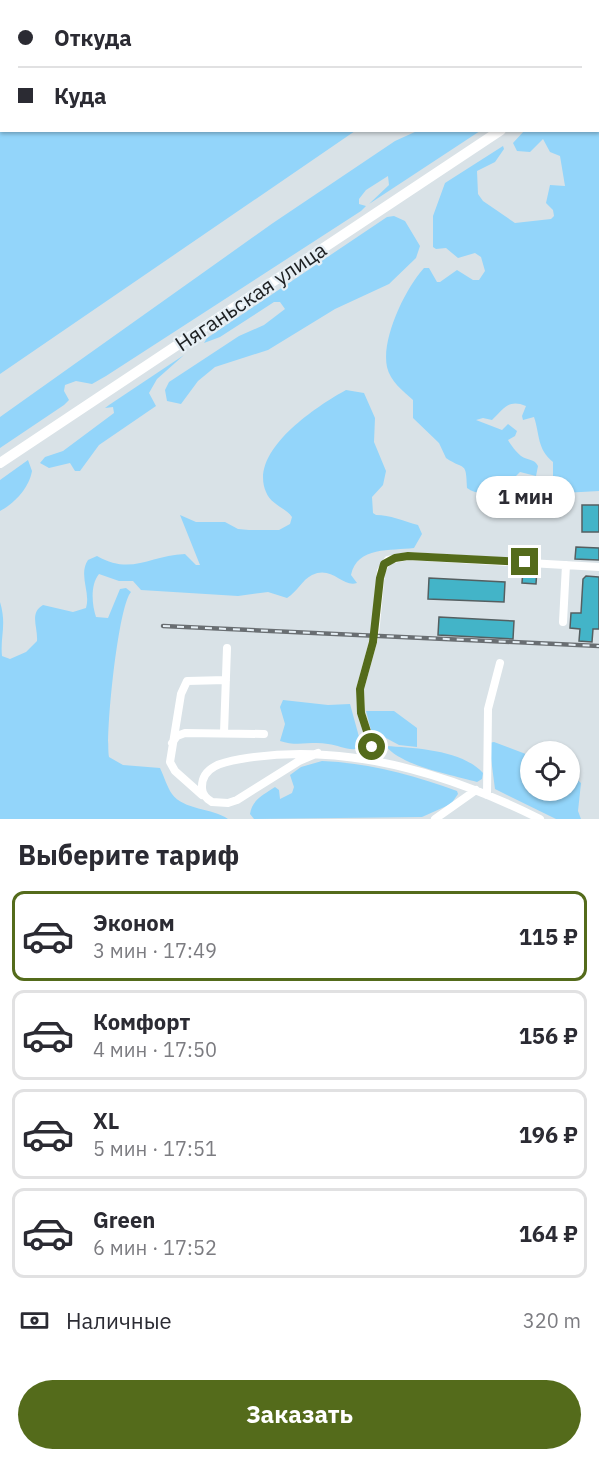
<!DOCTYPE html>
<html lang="ru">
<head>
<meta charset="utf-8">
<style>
	:root { --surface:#fff; --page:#f7f7f7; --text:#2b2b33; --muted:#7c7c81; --line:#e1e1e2; --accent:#546b1b }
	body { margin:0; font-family:"IBM Plex Sans",sans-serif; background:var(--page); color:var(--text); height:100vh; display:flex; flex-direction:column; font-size:22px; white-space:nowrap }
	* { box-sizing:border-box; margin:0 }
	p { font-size:20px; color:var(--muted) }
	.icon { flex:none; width:33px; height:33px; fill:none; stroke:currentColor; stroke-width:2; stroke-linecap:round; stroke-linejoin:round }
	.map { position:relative; height:819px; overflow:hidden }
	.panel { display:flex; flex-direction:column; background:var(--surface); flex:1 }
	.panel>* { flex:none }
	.guide { position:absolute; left:0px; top:0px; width:600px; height:132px; box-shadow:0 2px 4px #0004; display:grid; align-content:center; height:132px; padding:0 18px; background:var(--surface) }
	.buttons { position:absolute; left:520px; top:741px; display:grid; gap:12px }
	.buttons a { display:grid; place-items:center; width:60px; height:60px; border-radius:50%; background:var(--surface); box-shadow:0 2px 4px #0004; font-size:30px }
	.end { position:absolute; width:27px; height:27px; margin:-14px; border:8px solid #546b1b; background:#fff; box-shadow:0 0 0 3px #fff }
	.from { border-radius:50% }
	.bubble { position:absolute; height:42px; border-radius:21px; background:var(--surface); box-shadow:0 2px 4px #0004; font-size:20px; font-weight:700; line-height:42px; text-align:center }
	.guide b { display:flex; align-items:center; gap:21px; height:57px; font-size:22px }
	.guide b+b { border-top:2px solid var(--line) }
	.guide i { width:15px; height:15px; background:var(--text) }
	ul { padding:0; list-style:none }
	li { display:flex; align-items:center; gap:18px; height:90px; margin:0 12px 9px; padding:0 6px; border:3px solid var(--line); border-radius:12px }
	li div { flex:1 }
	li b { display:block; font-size:22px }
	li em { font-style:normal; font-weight:700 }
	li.selected { border-color:var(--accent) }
	li>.icon { width:54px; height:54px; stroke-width:1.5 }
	h2 { padding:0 18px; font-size:27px; line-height:72px }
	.pay { display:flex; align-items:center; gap:15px; height:66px; padding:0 18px; font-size:22px }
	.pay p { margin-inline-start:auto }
	.button { display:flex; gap:12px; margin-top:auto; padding:12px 18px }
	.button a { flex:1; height:69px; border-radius:36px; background:var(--accent); color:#fff; font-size:24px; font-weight:700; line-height:69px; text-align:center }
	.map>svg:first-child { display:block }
	.green { fill:#93d5fa }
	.building { fill:#43b4c8; stroke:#555f61; stroke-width:1.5 }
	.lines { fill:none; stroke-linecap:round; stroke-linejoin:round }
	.minor { stroke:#fff; stroke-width:8 }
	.highway { stroke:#fff; stroke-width:10 }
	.rail-casing { stroke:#696e72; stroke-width:4.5 }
	.rail { stroke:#e6eff5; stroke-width:2; stroke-dasharray:7; stroke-linecap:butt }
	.route { stroke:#546b1b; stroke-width:8 }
	.labels { text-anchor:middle; stroke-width:4.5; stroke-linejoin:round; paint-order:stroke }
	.street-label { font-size:21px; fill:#1c1f21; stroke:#e6eff5 }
</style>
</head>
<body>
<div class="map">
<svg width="599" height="819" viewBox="0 0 599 819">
	<rect width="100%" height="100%" fill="#d9e2e7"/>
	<path class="green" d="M0,0H545L2,2V130L355,131L0,374Z
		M599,79V491L563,493L559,484L553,479V462C537,449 540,435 534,417L523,420L522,416L526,406C508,398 503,410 492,420L483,418L476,420L502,430L508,424L517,431L515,436L508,440C510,444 517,453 521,456C528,461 534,458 538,466L536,476L520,472L516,476L531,481L543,476L550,492L532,494L523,490L516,493C500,485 482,500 467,488C466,460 465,471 446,458L439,443L413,418V400C403,391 390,381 387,367C381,339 405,289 424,268H429L437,282H440L457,270L473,280H479L485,271L481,257L475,253L458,258L446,248L436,249L433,247V216L445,183L503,146L504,149L495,162L477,171L478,194L483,201L515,223L551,219L554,216L553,210L546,203L550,185L565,186L560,156L550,152L543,139L530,152L517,151L513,143L524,131L598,130Z
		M417,131H480L369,204L389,185L388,176L366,190L359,199V204L366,206L361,211L106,376L92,384L76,381L65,385L64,391L69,400L64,405L0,448V417L273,223L395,141Z
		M394,216L405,221L420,246L416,258L389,284L335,309L268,350L215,367L198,381L181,404L167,401L165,390L169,382L239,336L264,325L285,309L280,302H274L220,337L204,343L207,338L387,217Z
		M184,355L157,379L149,393L156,406L99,445L80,471H75L70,463L49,468L40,463L45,457L63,451L114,413L113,407L105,408L109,405Z
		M346,390L364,393L375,418L374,442L386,471L383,485L372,497L373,513L376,515C390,515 403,521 418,525L422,534L414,548C391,551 357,546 351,575L357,583C343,588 332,565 312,575C302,580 297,592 287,598L268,592L238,596L141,590L133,581H119L99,574C90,585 92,605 96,617L108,618L120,589L126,588L131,592C118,606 105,736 109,757L123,765L160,768C164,776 167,787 172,794C183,810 213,808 228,819H0V602C7,625 0,636 2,656L10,659L26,652L37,641C38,627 29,613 43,605L73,612L86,608C91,592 78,575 88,560L97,556C132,576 150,555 185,554L196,565H200L180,515L196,522H225L238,529L249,530H279L290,524L292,517C285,507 271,505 266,492C248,451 317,406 346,390Z
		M28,460L32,471C29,488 15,503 0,511V480Z
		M283,700L328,705L350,704L361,744L356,749C346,750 338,745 328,744C311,741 297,747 280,741L285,724L280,707Z
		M366,711H394L417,728V747L399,745L371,730Z
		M494,742L531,756V790H570V774L581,783L578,811L581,819H556L495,789L489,743Z
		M386,746C416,748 462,750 483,773L482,779L477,782C453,775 401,766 386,746Z
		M322,761C369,763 413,775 457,791L458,794L451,804L422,817L254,819L250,814C252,800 263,795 275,787L279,790L280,799L292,793L294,787L290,775L301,767Z"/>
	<path class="building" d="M582,505H599V532H582Z
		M576,547L599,548V560L575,559Z
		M523,569H537L536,584L522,583Z
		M586,576L599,577V629H593L592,642L579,641L580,629L570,628L571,613H581L583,579Z
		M429,578L505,582L504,602L428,599Z
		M439,617L514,621L513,639L438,635Z"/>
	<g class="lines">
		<path class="minor" d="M563,622L566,565
			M224,733L227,648
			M172,743L177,736L185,733L264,734
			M318,753L299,761L237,800L228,803L212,802C207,799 202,795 202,788C201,766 224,762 241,759C344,741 448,773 540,819
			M372,759V747L361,713L360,689L375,635L381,571L388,560L408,556L599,567
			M202,795L175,771L170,762L181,694L187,681L226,680
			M487,795L488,709L500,663
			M435,819L476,790"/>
		<path class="highway" d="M598,66H599
			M0,463L501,130"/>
		<defs>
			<path id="rail" d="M163,626L599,646"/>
		</defs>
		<use href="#rail" class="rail-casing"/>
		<use href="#rail" class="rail"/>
	</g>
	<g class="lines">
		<path class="route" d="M372,747L361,713L360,689L373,642L380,578L384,564L395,558L408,556L525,562"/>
	</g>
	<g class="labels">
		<g class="street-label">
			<text transform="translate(251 297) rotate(-34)" y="7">Няганьская улица</text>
		</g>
	</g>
</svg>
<div class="buttons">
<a><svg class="icon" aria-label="locate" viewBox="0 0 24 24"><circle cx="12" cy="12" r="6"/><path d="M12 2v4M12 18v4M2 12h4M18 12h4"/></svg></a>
</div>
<i class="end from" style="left:372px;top:747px"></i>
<i class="end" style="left:525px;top:562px"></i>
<div class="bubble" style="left:476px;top:476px;width:99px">1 мин</div>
<div class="guide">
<b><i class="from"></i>Откуда</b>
<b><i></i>Куда</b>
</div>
</div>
<section class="panel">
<h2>Выберите тариф</h2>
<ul>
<li class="selected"><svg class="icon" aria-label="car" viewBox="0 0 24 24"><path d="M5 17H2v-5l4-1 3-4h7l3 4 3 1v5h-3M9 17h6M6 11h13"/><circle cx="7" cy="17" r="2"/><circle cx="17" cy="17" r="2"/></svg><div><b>Эконом</b><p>3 мин · 17:49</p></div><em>115 ₽</em></li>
<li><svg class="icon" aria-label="car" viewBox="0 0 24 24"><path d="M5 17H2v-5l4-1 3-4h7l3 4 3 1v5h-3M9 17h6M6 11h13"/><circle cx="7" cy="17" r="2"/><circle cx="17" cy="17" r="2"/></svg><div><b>Комфорт</b><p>4 мин · 17:50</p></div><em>156 ₽</em></li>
<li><svg class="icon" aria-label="car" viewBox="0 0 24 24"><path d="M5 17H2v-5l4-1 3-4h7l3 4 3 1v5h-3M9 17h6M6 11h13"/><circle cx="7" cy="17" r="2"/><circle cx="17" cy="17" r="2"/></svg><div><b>XL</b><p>5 мин · 17:51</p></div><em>196 ₽</em></li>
<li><svg class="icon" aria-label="car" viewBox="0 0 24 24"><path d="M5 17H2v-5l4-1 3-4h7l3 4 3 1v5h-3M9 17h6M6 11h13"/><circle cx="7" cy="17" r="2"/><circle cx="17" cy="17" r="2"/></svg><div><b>Green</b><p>6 мин · 17:52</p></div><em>164 ₽</em></li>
</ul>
<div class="pay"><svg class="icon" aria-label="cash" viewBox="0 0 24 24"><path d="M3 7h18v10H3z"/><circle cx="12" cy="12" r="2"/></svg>Наличные<p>320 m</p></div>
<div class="button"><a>Заказать</a></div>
</section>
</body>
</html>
